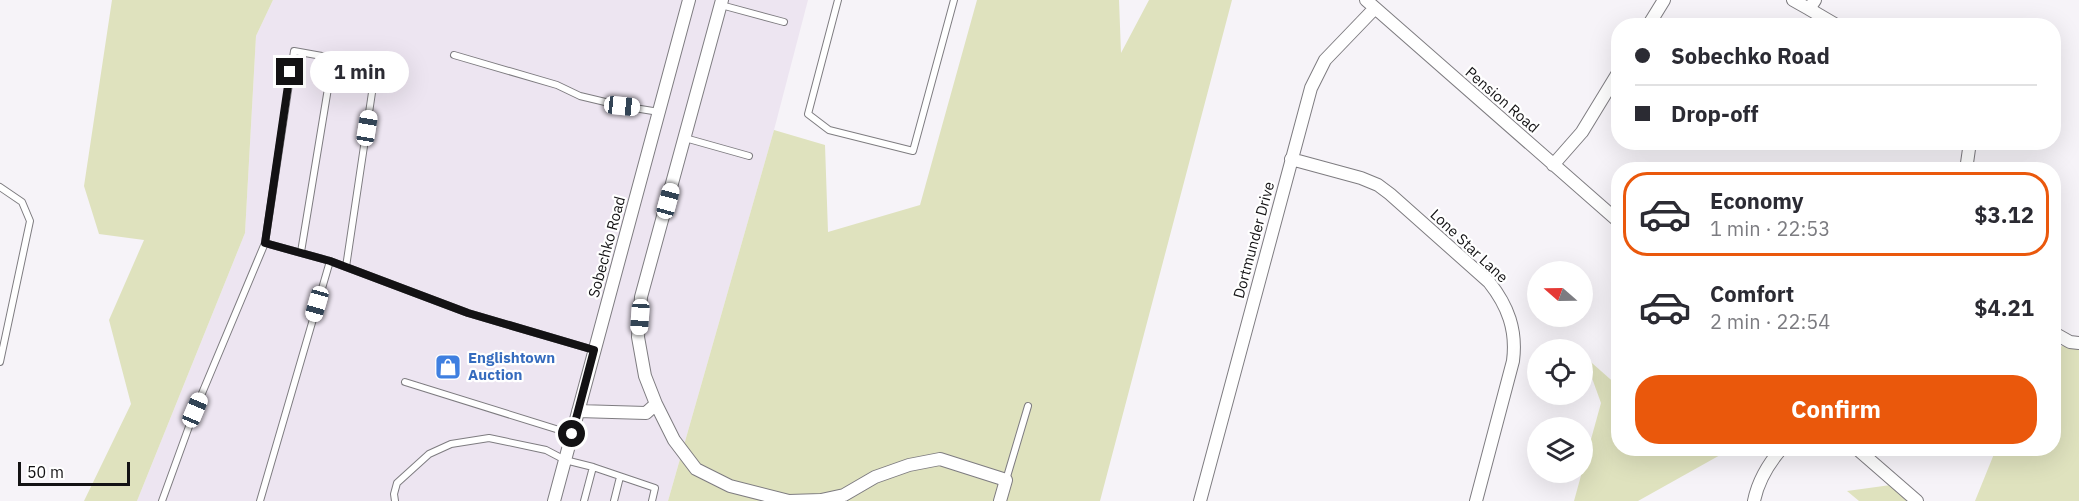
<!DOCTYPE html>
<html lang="en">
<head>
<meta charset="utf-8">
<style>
	:root { --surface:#fff; --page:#f7f7f7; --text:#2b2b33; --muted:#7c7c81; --line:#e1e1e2; --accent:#ea580c }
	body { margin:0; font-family:"IBM Plex Sans",sans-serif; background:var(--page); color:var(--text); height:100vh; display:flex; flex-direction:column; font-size:22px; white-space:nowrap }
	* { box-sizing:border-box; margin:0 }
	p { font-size:20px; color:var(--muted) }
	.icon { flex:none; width:33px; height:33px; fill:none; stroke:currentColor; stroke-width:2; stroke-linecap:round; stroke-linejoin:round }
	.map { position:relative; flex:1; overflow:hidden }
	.details { position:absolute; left:1611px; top:162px; width:450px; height:294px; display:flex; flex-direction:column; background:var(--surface); border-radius:24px; box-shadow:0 6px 24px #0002 }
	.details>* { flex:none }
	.guide { position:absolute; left:1611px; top:18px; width:450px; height:132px; border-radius:24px; box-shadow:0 6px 24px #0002; display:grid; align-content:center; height:132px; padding:0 24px; background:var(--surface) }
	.needle { width:39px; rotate:290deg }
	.tools { position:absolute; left:1527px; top:261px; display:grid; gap:12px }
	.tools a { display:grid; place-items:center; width:66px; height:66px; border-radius:50%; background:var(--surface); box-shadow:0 6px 24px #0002; font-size:30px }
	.scale { position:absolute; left:18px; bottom:15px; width:112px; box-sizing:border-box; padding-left:6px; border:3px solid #131214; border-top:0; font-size:16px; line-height:21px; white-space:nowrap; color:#131214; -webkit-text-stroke:4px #fff; paint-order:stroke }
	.end { position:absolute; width:27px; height:27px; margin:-14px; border:8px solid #131214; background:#fff; box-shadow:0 0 0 3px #fff }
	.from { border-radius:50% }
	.bubble { position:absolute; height:42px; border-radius:21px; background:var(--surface); box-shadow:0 6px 24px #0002; font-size:20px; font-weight:800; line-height:42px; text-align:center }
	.car { position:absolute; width:18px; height:36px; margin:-18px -9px; border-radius:8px; box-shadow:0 0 4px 2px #0007; background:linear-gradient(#fff 24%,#345 0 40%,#fff 0 76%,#345 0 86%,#fff 0) }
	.guide b { display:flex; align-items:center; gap:21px; height:57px; font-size:22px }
	.guide b+b { border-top:2px solid var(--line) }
	.guide i { width:15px; height:15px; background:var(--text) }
	ul { padding:10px 0 0; list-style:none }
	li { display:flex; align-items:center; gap:18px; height:84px; margin:0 12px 9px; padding:0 12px; border:3px solid transparent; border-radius:24px }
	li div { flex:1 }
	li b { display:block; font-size:22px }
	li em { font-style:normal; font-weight:800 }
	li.current { border-color:var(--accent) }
	li>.icon { width:54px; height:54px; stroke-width:1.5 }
	.button { display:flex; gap:12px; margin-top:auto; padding:12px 24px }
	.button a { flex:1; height:69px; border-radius:24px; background:var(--accent); color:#fff; font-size:24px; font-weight:800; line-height:69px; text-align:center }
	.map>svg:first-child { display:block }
	.built { fill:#ede5f1 }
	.green { fill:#dfe2be }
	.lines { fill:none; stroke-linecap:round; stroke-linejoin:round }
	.service-casing { stroke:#7e7c80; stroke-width:8 }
	.minor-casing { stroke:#7e7c80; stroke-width:14 }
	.service { stroke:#fff; stroke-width:6 }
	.minor { stroke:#fff; stroke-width:12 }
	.route { stroke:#131214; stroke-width:8 }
	.labels { text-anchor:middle; stroke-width:4.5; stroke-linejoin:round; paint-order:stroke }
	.street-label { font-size:15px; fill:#131214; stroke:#fff }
	.shop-label { font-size:15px; font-weight:bold; fill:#366cbe; stroke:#fff; text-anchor:start }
</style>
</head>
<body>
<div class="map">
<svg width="2079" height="501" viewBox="0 0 2079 501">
	<rect width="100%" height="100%" fill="#f6f3f8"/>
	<path class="built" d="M273,0H808L774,130L668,501H137L245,233L256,36Z"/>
	<path class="green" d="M112,0H273L256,36L245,233L137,501H84L131,404L109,320L144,240L99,234L84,186Z
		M977,0H1119L1121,53L1149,0H1232L1100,501H668L774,130L825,145L828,232L920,205Z
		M2079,340V501H1975L1996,449L2054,448V349Z
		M1584,356L1618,386V448L1725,449L1722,454L1638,501H1574L1601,403Z
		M1898,484L1922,501H1859L1847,491Z"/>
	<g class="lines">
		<defs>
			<path id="service" d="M838,0L808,114L829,130L913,151L954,0
				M721,5L784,22
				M454,55L557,85L580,96L622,106L659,112
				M685,138L749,156
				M0,187L22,202L30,221L0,362
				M265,243L294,51L333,58
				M301,252L333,58L377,59L346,267
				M330,261L468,313L594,350
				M405,382L572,434
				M1006,480L1028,406
				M162,501L195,410L265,243L330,261L260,501
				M395,501L394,494L397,483L429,454L451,444L489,438L546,450L565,460L593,467
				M584,501L593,467L655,488L652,501
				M614,501L620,477"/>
			<path id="minor" d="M1366,0L1618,221
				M1793,0L1809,9
				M1815,0L1809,9L1838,26
				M1648,26L1664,0
				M1291,159L1361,178L1378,185L1390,194L1489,282C1508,306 1517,330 1513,361L1476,501
				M1553,165L1582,132L1618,73
				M1966,170L1970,142
				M2054,333L2070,342L2079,343
				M656,404L674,440L696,469L730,486L789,501L821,500L844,495L875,477L909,465L940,459L1006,480L1000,501
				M578,411L646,413L656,404L645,376L638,337L641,297L722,0
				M1856,448L1917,501
				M554,501L689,0
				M1200,501L1311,88L1325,60L1375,8
				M1754,501C1758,481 1768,464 1782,448"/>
		</defs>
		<use href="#service" class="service-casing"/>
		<use href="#minor" class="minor-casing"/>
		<use href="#service" class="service"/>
		<use href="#minor" class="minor"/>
	</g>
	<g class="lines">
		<path class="route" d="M290,72L265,243L330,261L468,313L594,350L572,434"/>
	</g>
	<defs>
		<symbol id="shop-square" viewBox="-11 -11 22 22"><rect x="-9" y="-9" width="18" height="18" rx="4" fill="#3f7fe0" stroke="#fff"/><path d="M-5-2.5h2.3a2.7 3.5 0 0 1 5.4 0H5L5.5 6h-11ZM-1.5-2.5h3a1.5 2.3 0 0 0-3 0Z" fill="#fff"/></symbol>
	</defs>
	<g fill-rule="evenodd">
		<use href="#shop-square" x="433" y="352" width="30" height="30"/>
	</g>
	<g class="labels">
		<g class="street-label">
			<text transform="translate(1502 100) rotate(41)" y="5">Pension Road</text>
			<text transform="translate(1254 240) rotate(-75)" y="5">Dortmunder Drive</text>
			<text transform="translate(1469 246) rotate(43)" y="5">Lone Star Lane</text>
			<text transform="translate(607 247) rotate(-75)" y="5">Sobechko Road</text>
		</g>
		<g class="shop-label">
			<text x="468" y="363">Englishtown<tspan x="468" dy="17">Auction</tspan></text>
		</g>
	</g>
</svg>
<div class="tools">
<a><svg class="needle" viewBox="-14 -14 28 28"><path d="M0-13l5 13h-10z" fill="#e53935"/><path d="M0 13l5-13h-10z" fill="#7c7c81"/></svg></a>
<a><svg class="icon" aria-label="locate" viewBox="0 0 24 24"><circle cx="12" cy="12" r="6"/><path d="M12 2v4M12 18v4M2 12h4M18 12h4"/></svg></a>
<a><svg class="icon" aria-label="layers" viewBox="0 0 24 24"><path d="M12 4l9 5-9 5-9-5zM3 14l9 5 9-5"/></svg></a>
</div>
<div class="scale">50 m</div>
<i class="end from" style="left:572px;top:434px"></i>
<i class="end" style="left:290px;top:72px"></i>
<div class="bubble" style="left:310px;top:51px;width:99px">1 min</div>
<i class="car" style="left:622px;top:106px;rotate:96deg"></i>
<i class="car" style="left:367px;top:128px;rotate:9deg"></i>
<i class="car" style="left:668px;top:201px;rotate:15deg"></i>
<i class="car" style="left:317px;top:304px;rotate:196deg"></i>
<i class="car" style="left:640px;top:317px;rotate:184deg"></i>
<i class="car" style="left:195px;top:410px;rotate:23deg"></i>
<div class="guide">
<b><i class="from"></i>Sobechko Road</b>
<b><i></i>Drop-off</b>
</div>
<section class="details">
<ul>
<li class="current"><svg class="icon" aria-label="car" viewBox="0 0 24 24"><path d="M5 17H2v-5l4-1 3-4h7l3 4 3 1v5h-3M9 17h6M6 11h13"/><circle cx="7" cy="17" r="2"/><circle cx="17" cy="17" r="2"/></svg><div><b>Economy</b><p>1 min · 22:53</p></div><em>$3.12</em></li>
<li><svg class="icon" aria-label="car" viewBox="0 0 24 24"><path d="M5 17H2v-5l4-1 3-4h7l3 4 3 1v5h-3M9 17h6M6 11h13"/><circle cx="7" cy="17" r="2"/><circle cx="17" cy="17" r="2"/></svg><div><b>Comfort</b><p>2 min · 22:54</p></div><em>$4.21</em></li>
</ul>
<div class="button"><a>Confirm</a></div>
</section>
</div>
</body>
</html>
